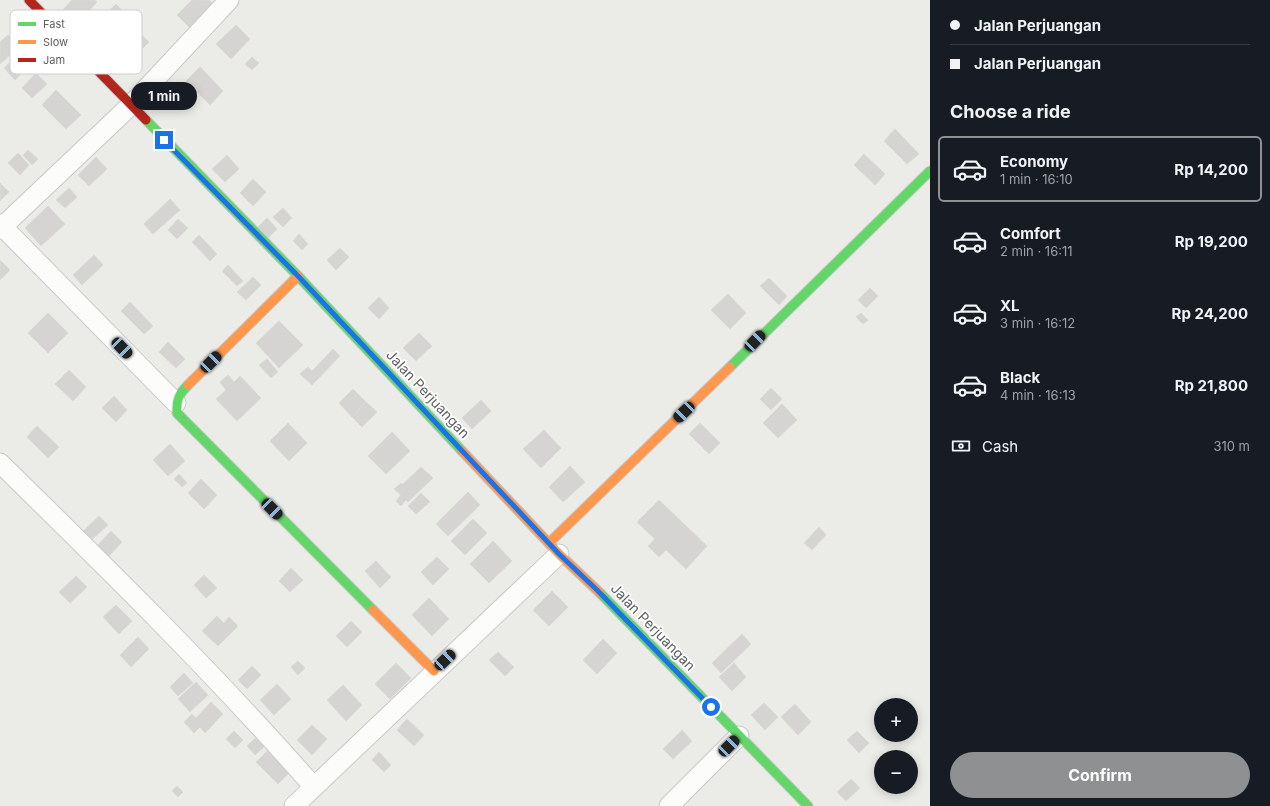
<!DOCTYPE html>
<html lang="en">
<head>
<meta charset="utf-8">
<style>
	:root { --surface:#171b24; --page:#20242c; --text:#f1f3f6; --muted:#9ea1a6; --line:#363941; --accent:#8e9091 }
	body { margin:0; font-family:Inter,sans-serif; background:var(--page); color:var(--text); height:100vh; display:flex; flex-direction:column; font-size:15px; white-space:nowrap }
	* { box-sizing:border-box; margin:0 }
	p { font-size:13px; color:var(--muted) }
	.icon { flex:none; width:22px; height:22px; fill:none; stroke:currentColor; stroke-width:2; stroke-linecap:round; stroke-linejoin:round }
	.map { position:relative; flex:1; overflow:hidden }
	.panel { display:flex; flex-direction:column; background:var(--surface); width:340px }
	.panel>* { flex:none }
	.top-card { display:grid; align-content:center; height:88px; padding:0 20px; background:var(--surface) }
	.controls { position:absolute; left:874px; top:698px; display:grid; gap:8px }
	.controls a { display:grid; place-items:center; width:44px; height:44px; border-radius:50%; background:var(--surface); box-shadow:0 2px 10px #0003; font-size:20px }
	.end { position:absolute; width:18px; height:18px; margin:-9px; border:5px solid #1a73e8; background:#fff; box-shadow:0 0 0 2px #fff }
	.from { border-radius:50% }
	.bubble { position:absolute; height:28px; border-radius:14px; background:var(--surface); box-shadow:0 2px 10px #0003; font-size:13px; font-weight:700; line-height:28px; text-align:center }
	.car { position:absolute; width:12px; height:24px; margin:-12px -6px; border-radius:5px; box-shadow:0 0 3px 1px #0007; background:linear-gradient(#222 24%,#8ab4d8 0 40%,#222 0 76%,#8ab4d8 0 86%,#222 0) }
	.top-card b { display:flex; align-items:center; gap:14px; height:38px; font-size:15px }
	.top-card b+b { border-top:1px solid var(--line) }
	.top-card i { width:10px; height:10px; background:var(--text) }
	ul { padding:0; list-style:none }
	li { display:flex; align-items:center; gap:12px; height:66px; margin:0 8px 6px; padding:0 12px; border:2px solid transparent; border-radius:6px }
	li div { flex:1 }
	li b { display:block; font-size:15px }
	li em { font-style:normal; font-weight:700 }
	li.selected { border-color:var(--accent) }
	li>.icon { width:36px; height:36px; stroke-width:1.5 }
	h2 { padding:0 20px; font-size:18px; line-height:48px }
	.pay { display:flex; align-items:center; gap:10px; height:44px; padding:0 20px; font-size:15px }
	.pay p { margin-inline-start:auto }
	.cta { display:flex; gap:8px; margin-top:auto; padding:8px 20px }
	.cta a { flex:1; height:46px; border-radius:24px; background:var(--accent); color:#fff; font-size:16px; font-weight:700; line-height:46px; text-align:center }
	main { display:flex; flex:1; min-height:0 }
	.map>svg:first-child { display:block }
	.building { fill:#d5d4d2; stroke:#dadad6 }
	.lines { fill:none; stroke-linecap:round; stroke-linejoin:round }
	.street-casing { stroke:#c8c9c8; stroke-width:21 }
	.fast-casing { stroke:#c6c7c7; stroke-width:11 }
	.slow-casing { stroke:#c6c7c7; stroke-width:11 }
	.jam-casing { stroke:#c6c7c7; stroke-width:11 }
	.street { stroke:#fcfcfb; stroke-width:19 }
	.fast { stroke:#63d668; stroke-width:9 }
	.slow { stroke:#ff974d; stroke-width:9 }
	.jam { stroke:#b3261e; stroke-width:9 }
	.route { stroke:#1a73e8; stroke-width:5 }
	.labels { text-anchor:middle; stroke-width:3.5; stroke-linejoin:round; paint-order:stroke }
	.street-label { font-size:14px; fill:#5c5f63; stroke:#fff }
	.key { fill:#fff; stroke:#cecfd0; stroke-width:1 }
	.key-label { font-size:11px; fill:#5c5f63 }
</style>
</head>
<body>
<main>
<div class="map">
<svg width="930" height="806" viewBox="0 0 930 806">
	<rect width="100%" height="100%" fill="#ebebe7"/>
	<path class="building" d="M72,0H95L97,2L75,26L61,12Z
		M192,0H209L213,4L189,27L177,15Z
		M116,4L126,15L119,22L109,11Z
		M236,25L250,39L231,59L216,44Z
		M134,28L149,42L128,63L113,48Z
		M8,35L34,62L15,80L4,68L15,58L11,54L0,64V42Z
		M252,57L259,63L252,70L245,64Z
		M200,67L223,91L210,105L186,81Z
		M36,73L47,84L32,98L22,88Z
		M56,90L81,115L66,129L42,105Z
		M895,129L919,154L907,164L884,141Z
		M28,150L38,159L32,165L23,155Z
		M18,153L29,165L20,175L8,163Z
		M864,154L885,174L875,185L854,165Z
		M227,155L239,169L225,182L212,169Z
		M96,157L107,169L89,186L78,175Z
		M253,179L266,192L253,206L240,193Z
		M0,183L9,192L0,201Z
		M69,188L77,197L65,208L56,200Z
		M170,199L180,210L153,234L144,224Z
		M48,206L65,224L41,246L25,228Z
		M283,208L292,218L283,227L273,217Z
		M267,218L277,229L268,238L257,228Z
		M178,219L188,228L177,239L168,230Z
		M299,234L308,244L302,250L293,241Z
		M199,235L217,254L210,261L192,242Z
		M340,248L349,257L336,270L327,260Z
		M94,255L103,265L82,285L73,275Z
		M0,260L10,270L0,280Z
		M228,265L243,281L237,286L222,271Z
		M253,277L261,285L246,300L237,292Z
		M769,278L787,296L779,305L760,286Z
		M870,288L878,296L866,308L858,300Z
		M728,294L746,313L730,329L711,310Z
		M379,297L389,308L379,319L368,308Z
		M130,302L153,326L144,334L121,311Z
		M48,313L68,333L48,353L28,333Z
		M861,313L868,320L863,324L856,317Z
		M279,321L303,345L279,368L256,343Z
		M419,333L432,346L416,361L403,348Z
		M168,342L185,359L176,368L159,352Z
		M333,349L340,356L312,385L300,374L308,367L312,371Z
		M267,359L278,372L271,378L259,365Z
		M69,370L86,387L73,401L55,384Z
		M228,375L234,382L240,376L261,398L237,421L216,399L226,390L220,382Z
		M771,388L782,399L771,410L760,399Z
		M353,389L366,402L352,417L339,403Z
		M114,396L127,410L116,422L102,408Z
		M481,400L491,411L472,429L462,418Z
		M366,402L377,412L362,427L352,417Z
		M782,404L797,420L778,438L763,423Z
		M288,423L307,443L289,461L270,441Z
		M700,423L720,443L709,454L689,434Z
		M37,426L59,447L48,458L27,437Z
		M544,430L561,448L541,468L523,449Z
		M392,432L410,451L386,474L368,456Z
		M170,444L185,461L168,476L153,460Z
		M570,466L585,482L563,502L549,487Z
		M421,467L433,478L408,502L406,500L401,506L396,501L401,495L394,489L401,483L402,485Z
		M179,474L187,483L182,487L174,479Z
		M201,479L217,495L204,509L188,493Z
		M468,492L480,505L448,536L436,524Z
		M421,493L430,502L416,514L408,506Z
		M659,500L707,546L686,569L666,550L659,557L648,546L655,539L637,522Z
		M99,516L108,525L89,542L81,533Z
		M473,519L487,533L465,555L451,541Z
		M819,527L826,535L812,550L804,543Z
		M111,531L122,542L107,558L96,547Z
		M493,541L512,561L489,583L470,564Z
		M437,557L449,569L433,585L421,572Z
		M376,561L391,577L380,588L365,571Z
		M291,568L303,580L290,592L279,581Z
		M204,575L217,588L206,598L194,585Z
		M76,576L87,587L70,603L59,592Z
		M552,591L568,607L549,626L533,610Z
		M429,598L449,619L432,636L412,615Z
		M116,605L132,621L119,634L103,617Z
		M217,616L224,623L229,617L238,626L218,646L202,631Z
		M351,621L362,632L347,647L336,636Z
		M742,634L751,644L721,673L712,663Z
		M138,637L149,649L131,667L120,655Z
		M603,639L617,653L597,674L583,660Z
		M498,652L514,667L505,676L489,660Z
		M298,661L305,668L298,675L291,667Z
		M396,663L411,678L390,699L375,684Z
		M734,663L746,677L732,691L719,677Z
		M252,666L261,675L247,689L238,680Z
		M184,673L193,683L178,696L170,687Z
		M196,682L208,695L190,712L178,699Z
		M277,684L291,699L274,715L260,700Z
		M343,685L362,705L346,721L327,700Z
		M211,702L223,714L205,733L200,727L194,733L184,722L192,714L196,718Z
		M764,703L778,717L765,730L751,715Z
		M795,704L811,722L798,735L781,717Z
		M407,719L424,735L414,746L397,730Z
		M312,725L327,739L312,755L297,740Z
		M682,730L692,741L673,759L663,749Z
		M234,731L243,740L235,748L226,739Z
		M857,731L869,743L859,753L847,740Z
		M255,738L264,747L255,755L247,746Z
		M267,751L289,773L278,784L256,762Z
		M379,752L391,765L384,772L372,760Z
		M851,779L860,788L846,801L837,792Z
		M177,786L183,792L178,797L172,791Z"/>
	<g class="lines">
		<defs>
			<path id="street" d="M0,224L176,403
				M0,229L131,105L229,0
				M0,463C107,568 214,673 313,786
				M294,806L559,554
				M669,806L739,736"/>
			<path id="fast" d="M146,120L298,276L462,451
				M730,367L930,171
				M188,385C179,394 176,400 177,413L373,610
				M600,593L808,806"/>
			<path id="slow" d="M188,385L298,276
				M462,451L559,554L600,593
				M549,543L730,367
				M373,610L434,671"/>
			<path id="jam" d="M29,0L146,120"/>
		</defs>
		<use href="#street" class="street-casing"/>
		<use href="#fast" class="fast-casing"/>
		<use href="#slow" class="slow-casing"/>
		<use href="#jam" class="jam-casing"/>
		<use href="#street" class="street"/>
		<use href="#fast" class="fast"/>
		<use href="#slow" class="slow"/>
		<use href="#jam" class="jam"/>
	</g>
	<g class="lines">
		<path class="route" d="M164,140L298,276L559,554L597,590L711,707"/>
	</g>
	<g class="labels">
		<g class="street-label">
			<text transform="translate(428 394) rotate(47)" y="5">Jalan Perjuangan</text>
			<text transform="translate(653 627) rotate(46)" y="5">Jalan Perjuangan</text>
		</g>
	</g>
	<rect x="10" y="10" width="132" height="64" rx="6" class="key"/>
	<rect x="18" y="22" width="18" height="4" fill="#63d668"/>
	<rect x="18" y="40" width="18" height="4" fill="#ff974d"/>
	<rect x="18" y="58" width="18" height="4" fill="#b3261e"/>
	<g class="key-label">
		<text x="43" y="28">Fast</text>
		<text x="43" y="46">Slow</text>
		<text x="43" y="64">Jam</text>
	</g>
</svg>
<div class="controls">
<a>+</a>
<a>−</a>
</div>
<i class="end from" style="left:711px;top:707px"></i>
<i class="end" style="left:164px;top:140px"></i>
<div class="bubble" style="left:131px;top:82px;width:66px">1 min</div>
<i class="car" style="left:755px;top:341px;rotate:44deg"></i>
<i class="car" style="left:122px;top:348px;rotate:136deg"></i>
<i class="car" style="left:211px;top:362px;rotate:45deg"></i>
<i class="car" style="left:684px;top:412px;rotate:226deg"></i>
<i class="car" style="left:272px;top:509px;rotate:135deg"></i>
<i class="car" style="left:445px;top:660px;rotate:47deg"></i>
<i class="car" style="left:729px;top:746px;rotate:45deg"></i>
</div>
<section class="panel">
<div class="top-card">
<b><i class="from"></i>Jalan Perjuangan</b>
<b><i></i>Jalan Perjuangan</b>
</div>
<h2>Choose a ride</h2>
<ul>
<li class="selected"><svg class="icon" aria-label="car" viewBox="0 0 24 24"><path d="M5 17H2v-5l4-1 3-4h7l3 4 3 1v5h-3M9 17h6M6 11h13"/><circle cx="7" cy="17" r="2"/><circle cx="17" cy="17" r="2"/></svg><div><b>Economy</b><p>1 min · 16:10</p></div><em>Rp 14,200</em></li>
<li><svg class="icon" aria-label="car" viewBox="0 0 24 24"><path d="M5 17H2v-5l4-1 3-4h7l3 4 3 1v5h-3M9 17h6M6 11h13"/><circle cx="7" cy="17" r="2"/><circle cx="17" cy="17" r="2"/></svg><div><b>Comfort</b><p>2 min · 16:11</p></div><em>Rp 19,200</em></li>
<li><svg class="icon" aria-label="car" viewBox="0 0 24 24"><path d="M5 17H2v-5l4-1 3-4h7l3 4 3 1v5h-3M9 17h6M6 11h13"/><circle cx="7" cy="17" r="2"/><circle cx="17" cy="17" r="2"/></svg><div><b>XL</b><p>3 min · 16:12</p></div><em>Rp 24,200</em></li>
<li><svg class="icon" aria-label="car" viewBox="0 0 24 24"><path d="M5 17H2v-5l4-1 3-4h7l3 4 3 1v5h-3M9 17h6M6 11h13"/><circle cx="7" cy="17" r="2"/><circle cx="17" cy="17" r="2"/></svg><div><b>Black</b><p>4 min · 16:13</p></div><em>Rp 21,800</em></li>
</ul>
<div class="pay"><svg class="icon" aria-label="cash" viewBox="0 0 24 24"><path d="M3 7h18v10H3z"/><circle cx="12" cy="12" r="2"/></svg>Cash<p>310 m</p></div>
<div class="cta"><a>Confirm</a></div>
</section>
</main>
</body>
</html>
